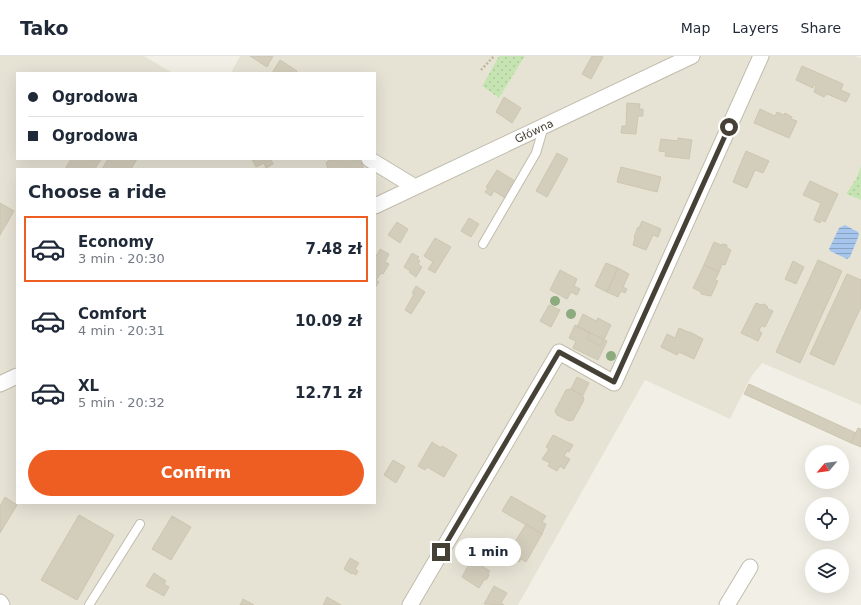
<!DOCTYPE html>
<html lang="en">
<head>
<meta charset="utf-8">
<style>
	:root { --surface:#fff; --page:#f6f6f7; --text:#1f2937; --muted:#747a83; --line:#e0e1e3; --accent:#ee5e22 }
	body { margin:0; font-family:"DejaVu Sans",sans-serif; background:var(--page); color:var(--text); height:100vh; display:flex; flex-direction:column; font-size:15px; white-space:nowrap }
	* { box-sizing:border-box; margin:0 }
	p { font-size:13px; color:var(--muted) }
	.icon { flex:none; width:22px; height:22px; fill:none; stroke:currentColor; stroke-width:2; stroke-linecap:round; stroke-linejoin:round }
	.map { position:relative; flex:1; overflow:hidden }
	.panel { position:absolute; left:16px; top:112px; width:360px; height:336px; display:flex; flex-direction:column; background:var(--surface); border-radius:0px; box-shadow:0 4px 16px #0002 }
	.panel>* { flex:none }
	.guide { position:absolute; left:16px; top:16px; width:360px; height:88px; border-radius:0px; box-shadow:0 4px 16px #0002; display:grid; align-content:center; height:88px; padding:0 12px; background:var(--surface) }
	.needle { width:26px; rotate:241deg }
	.controls { position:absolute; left:805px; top:389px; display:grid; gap:8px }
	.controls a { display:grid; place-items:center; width:44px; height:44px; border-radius:50%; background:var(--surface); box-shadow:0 4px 16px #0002; font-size:20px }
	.end { position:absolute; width:18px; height:18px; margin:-9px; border:5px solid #454136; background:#fff; box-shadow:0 0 0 2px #fff }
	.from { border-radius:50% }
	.bubble { position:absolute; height:28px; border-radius:14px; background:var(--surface); box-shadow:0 4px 16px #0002; font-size:13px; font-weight:700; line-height:28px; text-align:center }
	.guide b { display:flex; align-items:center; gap:14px; height:38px; font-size:15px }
	.guide b+b { border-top:1px solid var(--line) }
	.guide i { width:10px; height:10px; background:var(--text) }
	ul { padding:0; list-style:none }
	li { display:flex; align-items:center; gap:12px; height:66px; margin:0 8px 6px; padding:0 4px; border:2px solid transparent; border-radius:0px }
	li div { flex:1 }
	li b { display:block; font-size:15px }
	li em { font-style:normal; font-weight:700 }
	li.current { border-color:var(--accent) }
	li>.icon { width:36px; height:36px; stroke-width:1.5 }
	h2 { padding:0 12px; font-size:18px; line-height:48px }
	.primary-button { display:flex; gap:8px; margin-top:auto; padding:8px 12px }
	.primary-button a { flex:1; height:46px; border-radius:24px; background:var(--accent); color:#fff; font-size:16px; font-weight:700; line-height:46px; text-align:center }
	header { display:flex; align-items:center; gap:24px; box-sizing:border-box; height:56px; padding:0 20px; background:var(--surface); border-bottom:1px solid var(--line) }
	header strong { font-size:19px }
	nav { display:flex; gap:22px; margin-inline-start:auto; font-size:14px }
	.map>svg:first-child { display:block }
	.residential { fill:#e6e3d5; fill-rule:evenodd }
	.grass { fill:url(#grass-dots) }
	.water { fill:url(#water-rules) }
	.building { fill:#d3cdbc; stroke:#cdc6b0 }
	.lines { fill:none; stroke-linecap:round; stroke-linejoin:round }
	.service-casing { stroke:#c0bcac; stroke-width:10 }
	.minor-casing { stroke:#c0bcac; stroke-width:17 }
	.path { stroke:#beb79b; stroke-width:2.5; stroke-dasharray:2 2; stroke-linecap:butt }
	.service { stroke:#fff; stroke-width:8 }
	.minor { stroke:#fff; stroke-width:15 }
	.tree { fill:#8eab80 }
	.route { stroke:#454136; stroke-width:5 }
	.labels { text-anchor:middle; stroke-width:4; stroke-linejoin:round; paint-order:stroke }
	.street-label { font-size:11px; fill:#454136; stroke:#fff }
</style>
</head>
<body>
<header>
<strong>Tako</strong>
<nav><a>Map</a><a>Layers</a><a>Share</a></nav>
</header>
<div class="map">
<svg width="861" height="549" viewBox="0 0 861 549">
	<defs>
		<pattern id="grass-dots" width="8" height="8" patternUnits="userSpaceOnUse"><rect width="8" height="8" fill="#c6e4b1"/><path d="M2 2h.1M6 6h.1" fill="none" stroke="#abc599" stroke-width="1.8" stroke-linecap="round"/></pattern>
		<pattern id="water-rules" width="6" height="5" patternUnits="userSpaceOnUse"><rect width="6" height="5" fill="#a6c5ec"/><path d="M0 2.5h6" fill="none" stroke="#89a2c0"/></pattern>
	</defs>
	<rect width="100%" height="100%" fill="#f2f0e6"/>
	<path class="residential" d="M0,0H144L173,17H17V103H375V17H231L240,0H499L482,30L499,42L525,0H855L861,2V110L856,123L846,138L861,144V349L762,307L751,321L730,363L645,324L518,549H0ZM17,113H375V447H17Z"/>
	<path class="grass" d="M499,0H525L499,42L482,30Z
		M861,110V144L846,138L856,123Z"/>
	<path class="water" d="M845,169L858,176L859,179L850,201L847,203L830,195L829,193L839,172Z"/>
	<path class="building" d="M250,0H273L267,11Z
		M592,0H601L603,1L591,23L582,18Z
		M280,4L297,15L296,17H272Z
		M802,10L843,28L841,34L850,38L846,46L827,38L824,41L814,36L816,30L814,29L813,32L796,24Z
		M504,41L521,52L512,67L496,56Z
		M627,47L640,48L639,53H643V60H638L636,78L621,77L622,70H626Z
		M760,53L775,60L777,56L784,59L785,57L792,61L791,63L797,65L789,82L754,67Z
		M678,82L692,84L689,103L665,100L666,96L659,95L661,83L678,85Z
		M746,95L769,105L763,117L755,114L747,132L733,126Z
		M557,97L568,103L547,141L536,135Z
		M71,103H101L95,113H65Z
		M108,103H137L131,113H102Z
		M252,103H272L271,104L273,108L266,112L264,107L256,111Z
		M330,103H339L340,104L342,103H359L364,113H328L326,107Z
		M621,111L661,121L657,136L617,126Z
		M497,114L515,125L505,142L494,135L491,140L485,136L488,132L486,131Z
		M810,125L838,138L825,166L821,164L820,167L814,164L821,147L803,139Z
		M0,147L14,155L0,179Z
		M469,162L479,168L471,181L461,175Z
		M642,165L661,173L658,181L653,179L646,194L633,189L635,182L634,181L638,171L639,172Z
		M397,166L408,173L400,187L388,179Z
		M435,182L451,191L435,217L428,213L433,206L424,200Z
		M714,186L721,189L723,188L727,189V192L731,194L725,209L722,208L719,216L704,209Z
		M380,193L389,198L385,206L389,208L383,218L381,217L376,224L379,226L375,232V202Z
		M412,197L419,201L417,203L420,205L418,208L422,211L416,221L409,216L410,215L404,211Z
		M818,204L842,215L800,307L776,296Z
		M793,205L804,211L796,228L785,223Z
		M606,207L618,212L607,236L595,230Z
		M704,209L719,216L715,224L718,225L711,240L701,238V236L693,232Z
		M618,212L629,218L623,231L627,233L625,237L621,235L618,241L607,236Z
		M560,214L577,223L574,230L580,233L577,239L571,236L567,243L550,234Z
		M847,218L861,224V251L834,309L810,298Z
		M416,230L425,236L411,258L405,254L414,238L412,237Z
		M756,247L761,249L764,248L767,250L768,253L773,255L765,271L761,270L759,275L762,277L758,285L741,277Z
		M549,249L560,254L551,271L540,265Z
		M583,258L596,265L598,262L611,269L601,290L587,283L590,277L577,271Z
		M575,269L607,285L598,304L573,292L576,285L569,282Z
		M679,272L688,276H690L703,283L694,303L679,296L677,299L661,291L667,278L675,282Z
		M577,321L589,327L583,339L571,333Z
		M749,328L856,377L851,387L744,338Z
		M570,333L583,340L584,344L573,364L569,365L557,359L555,355L566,334Z
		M858,372L861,373V391L851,387Z
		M553,379L573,389L569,396L567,395L564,400L570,403L564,413L560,410L557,415L548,410L550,407L542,403L549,393L546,391Z
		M432,386L441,392L442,390L457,399L444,421L427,411L425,414L418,410Z
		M393,404L405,411L396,427L384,419Z
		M511,440L546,460L542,466L546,468L542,478L502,455Z
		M5,441L17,449L0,477V450Z
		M79,459L114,479L77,544L41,524Z
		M172,460L191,471L171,504L152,493Z
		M526,468L542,478L526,506L521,503L519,506L507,499Z
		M350,502L359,507L355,513L358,515L356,519L353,517L352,518L344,513Z
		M469,502L490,515L488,517L489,519L487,523L484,524L479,532L462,521L468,510L465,509Z
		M154,517L166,525L164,528L169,531L164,540L146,530Z
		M494,530L507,537L501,547L504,549L484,548Z
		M327,541L341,549H323Z
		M243,543L254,549H240Z"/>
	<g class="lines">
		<defs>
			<path id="service" d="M483,188L536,97L544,70
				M89,549L140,468"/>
			<path id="minor" d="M369,103L415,131
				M375,150L692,0
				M0,328L17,320
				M0,546L2,549
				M410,549L559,296L614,327L761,0
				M727,549L750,511"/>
		</defs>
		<use href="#service" class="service-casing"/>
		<use href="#minor" class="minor-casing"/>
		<path class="path" d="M481,14L494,0"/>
		<use href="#service" class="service"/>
		<use href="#minor" class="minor"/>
	</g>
	<g class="tree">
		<circle cx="555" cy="245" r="5"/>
		<circle cx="571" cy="258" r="5"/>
		<circle cx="611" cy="300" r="5"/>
	</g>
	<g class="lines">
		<path class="route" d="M441,496L559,296L614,326L729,71"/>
	</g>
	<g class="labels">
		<g class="street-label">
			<text transform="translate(534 75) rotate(-25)" y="4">Główna</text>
		</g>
	</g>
</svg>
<div class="controls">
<a><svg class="needle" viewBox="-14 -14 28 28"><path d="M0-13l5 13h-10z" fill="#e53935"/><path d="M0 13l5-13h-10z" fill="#747a83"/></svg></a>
<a><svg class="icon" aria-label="locate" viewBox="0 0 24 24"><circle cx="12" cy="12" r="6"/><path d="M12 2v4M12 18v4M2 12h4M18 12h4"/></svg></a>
<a><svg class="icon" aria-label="layers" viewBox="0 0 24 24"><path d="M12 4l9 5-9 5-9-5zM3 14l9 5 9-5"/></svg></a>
</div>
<i class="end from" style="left:729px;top:71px"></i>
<i class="end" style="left:441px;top:496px"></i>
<div class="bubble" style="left:455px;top:482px;width:66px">1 min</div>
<div class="guide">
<b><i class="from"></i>Ogrodowa</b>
<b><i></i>Ogrodowa</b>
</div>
<section class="panel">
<h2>Choose a ride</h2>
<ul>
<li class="current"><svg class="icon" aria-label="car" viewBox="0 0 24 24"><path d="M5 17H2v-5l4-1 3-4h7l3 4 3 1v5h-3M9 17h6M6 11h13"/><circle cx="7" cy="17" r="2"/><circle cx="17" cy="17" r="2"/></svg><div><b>Economy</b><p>3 min · 20:30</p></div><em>7.48 zł</em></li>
<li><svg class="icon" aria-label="car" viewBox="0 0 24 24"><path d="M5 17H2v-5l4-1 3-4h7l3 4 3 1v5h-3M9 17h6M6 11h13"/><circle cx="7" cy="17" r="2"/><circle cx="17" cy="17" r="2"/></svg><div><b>Comfort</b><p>4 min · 20:31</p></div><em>10.09 zł</em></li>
<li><svg class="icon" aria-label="car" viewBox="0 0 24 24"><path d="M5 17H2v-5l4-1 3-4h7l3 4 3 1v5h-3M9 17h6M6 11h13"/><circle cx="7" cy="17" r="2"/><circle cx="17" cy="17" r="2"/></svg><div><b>XL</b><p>5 min · 20:32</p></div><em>12.71 zł</em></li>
</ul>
<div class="primary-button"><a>Confirm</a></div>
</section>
</div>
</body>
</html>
